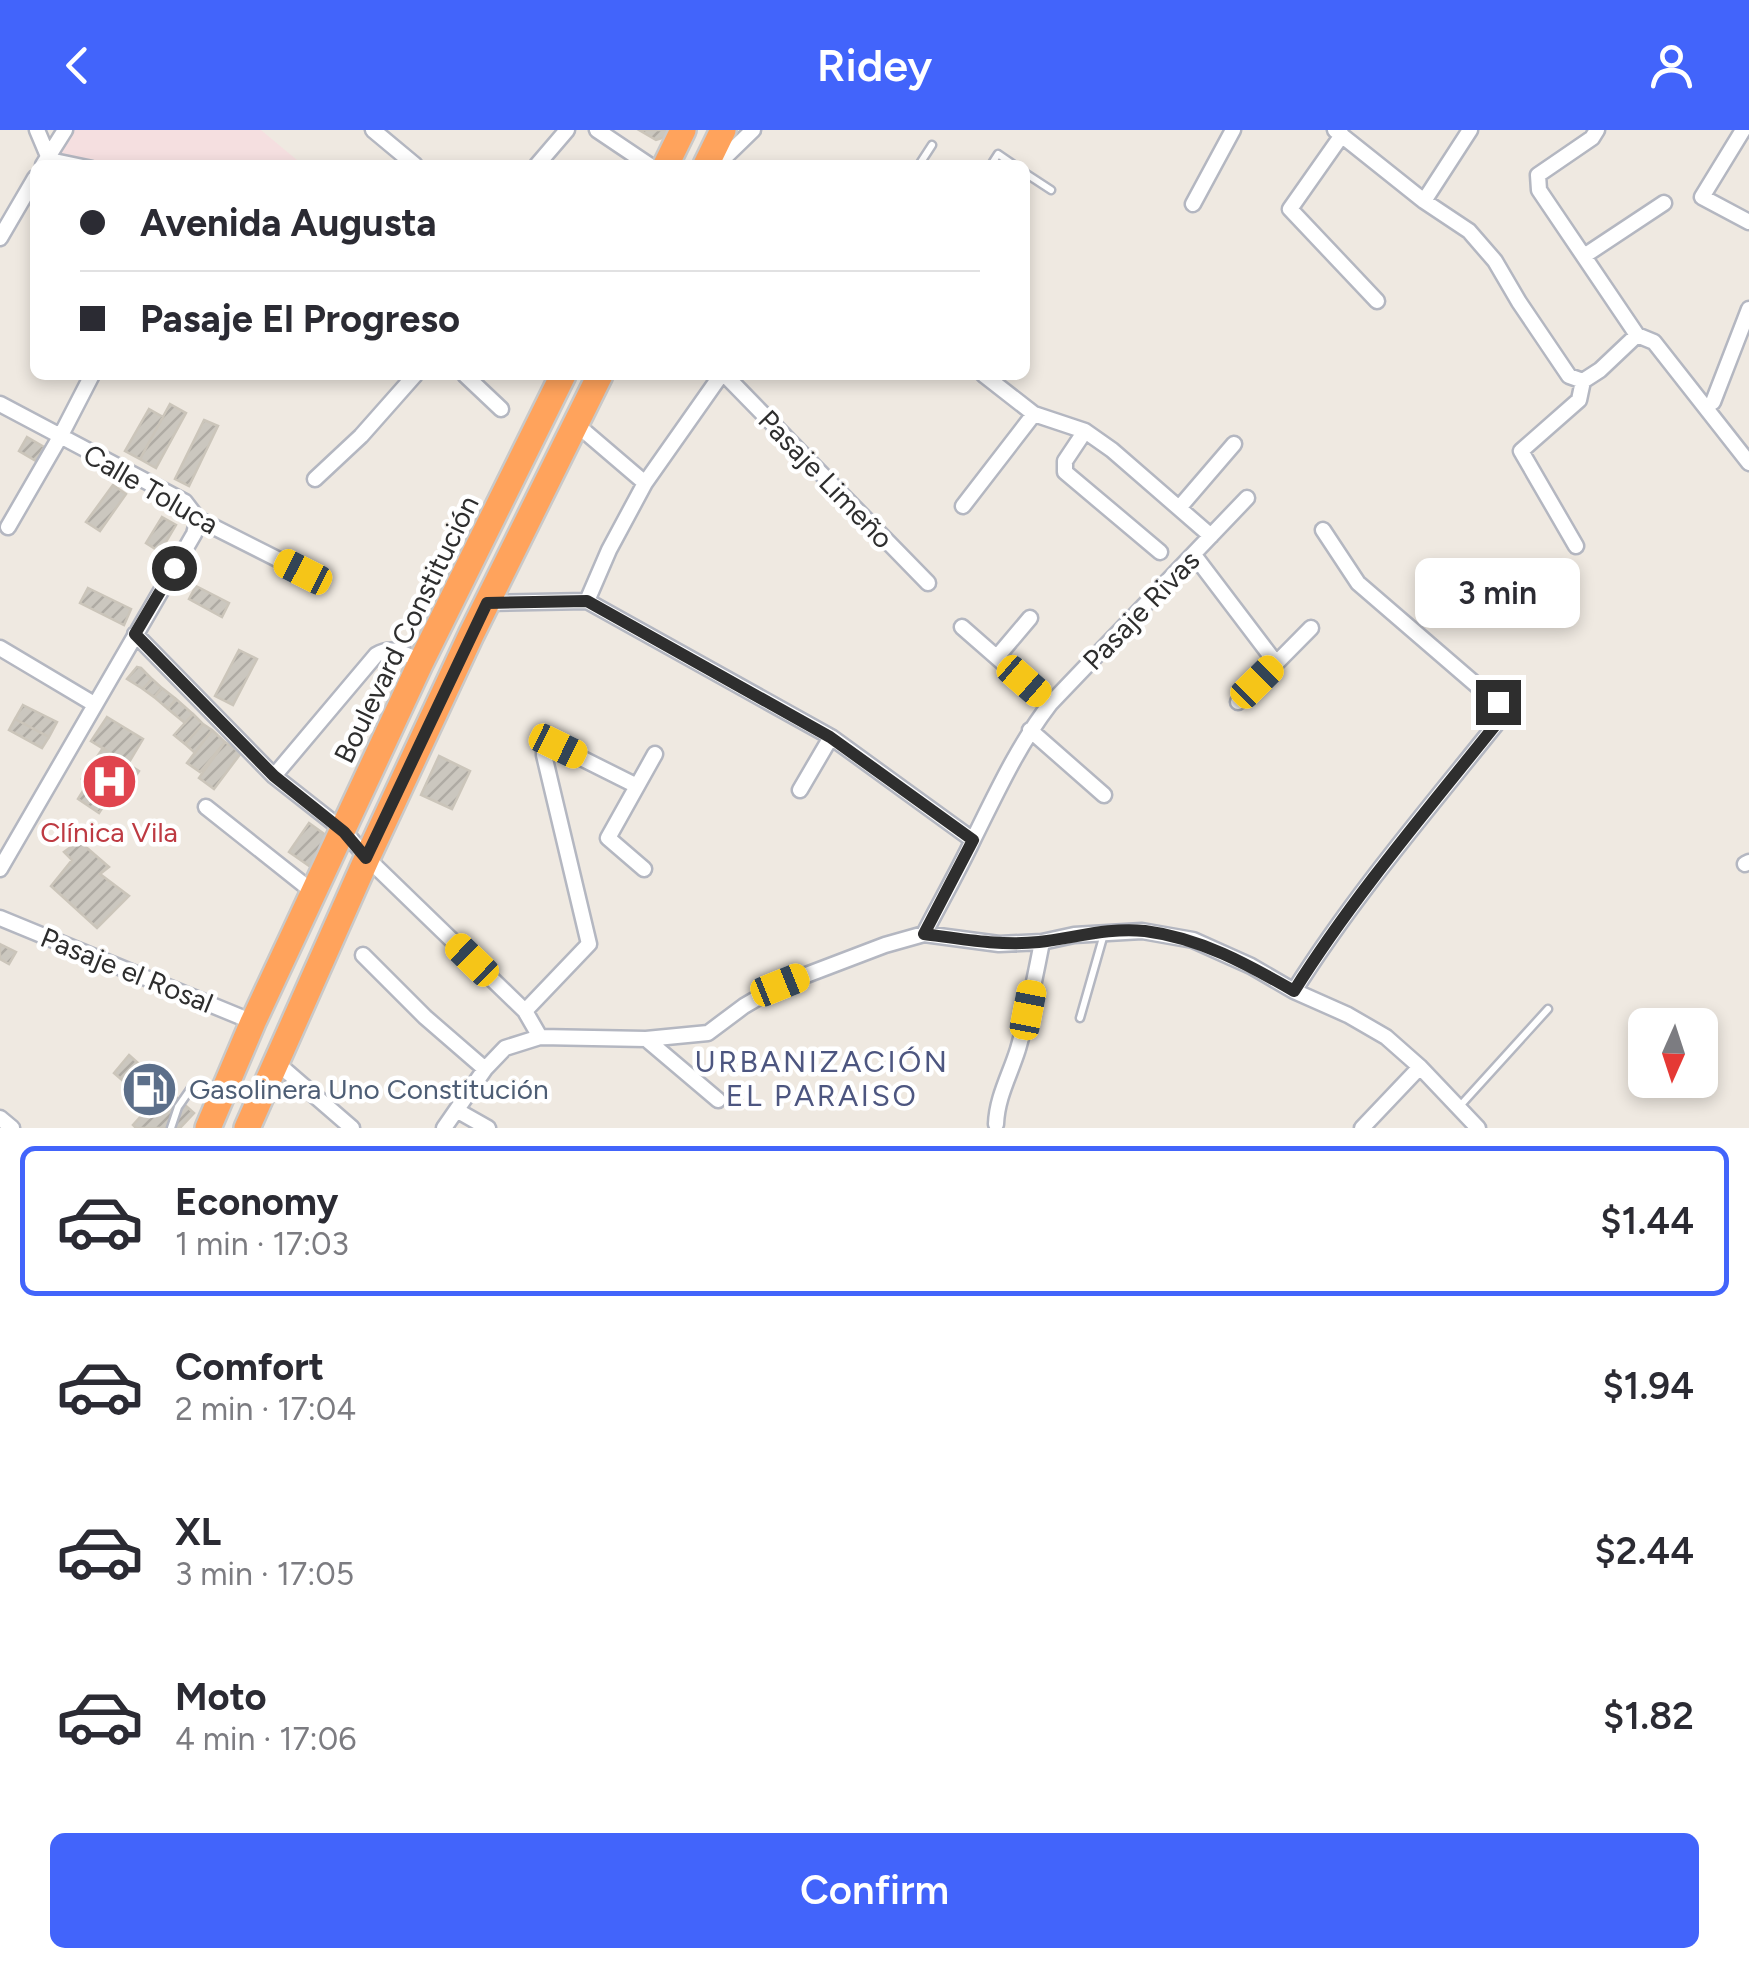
<!DOCTYPE html>
<html lang="en">
<head>
<meta charset="utf-8">
<style>
	:root { --surface:#fff; --page:#f7f7f7; --text:#2b2b33; --muted:#7c7c81; --line:#e1e1e2; --accent:#4264fb }
	body { margin:0; font-family:Figtree,sans-serif; background:var(--page); color:var(--text); height:100vh; display:flex; flex-direction:column; font-size:38px; white-space:nowrap }
	* { box-sizing:border-box; margin:0 }
	p { font-size:32px; color:var(--muted) }
	.icon { flex:none; width:55px; height:55px; fill:none; stroke:currentColor; stroke-width:2; stroke-linecap:round; stroke-linejoin:round }
	.map { position:relative; height:998px; overflow:hidden }
	.side { display:flex; flex-direction:column; background:var(--surface); flex:1 }
	.side>* { flex:none }
	.banner { position:absolute; left:30px; top:30px; width:1000px; height:220px; border-radius:15px; box-shadow:0 5px 15px #0003; display:grid; align-content:center; height:220px; padding:0 50px; background:var(--surface) }
	.needle { width:65px; rotate:183deg }
	.controls { position:absolute; left:1628px; top:878px; display:grid; gap:20px }
	.controls a { display:grid; place-items:center; width:90px; height:90px; border-radius:15px; background:var(--surface); box-shadow:0 5px 15px #0003; font-size:50px }
	.end { position:absolute; width:45px; height:45px; margin:-22px; border:12px solid #2e2e2e; background:#fff; box-shadow:0 0 0 5px #fff }
	.from { border-radius:50% }
	.bubble { position:absolute; height:70px; border-radius:15px; background:var(--surface); box-shadow:0 5px 15px #0003; font-size:32px; font-weight:600; line-height:70px; text-align:center }
	.car { position:absolute; width:30px; height:60px; margin:-30px -15px; border-radius:12px; box-shadow:0 0 8px 2px #0007; background:linear-gradient(#f5c518 24%,#345 0 40%,#f5c518 0 76%,#345 0 86%,#f5c518 0) }
	.banner b { display:flex; align-items:center; gap:35px; height:95px; font-size:38px }
	.banner b+b { border-top:2px solid var(--line) }
	.banner i { width:25px; height:25px; background:var(--text) }
	ul { padding:18px 0 0; list-style:none }
	li { display:flex; align-items:center; gap:30px; height:150px; margin:0 20px 15px; padding:0 30px; border:5px solid transparent; border-radius:15px }
	li div { flex:1 }
	li b { display:block; font-size:38px }
	li em { font-style:normal; font-weight:600 }
	li.selected { border-color:var(--accent) }
	li>.icon { width:90px; height:90px; stroke-width:1.5 }
	.button { display:flex; gap:20px; margin-top:auto; padding:20px 50px }
	.button a { flex:1; height:115px; border-radius:15px; background:var(--accent); color:#fff; font-size:40px; font-weight:600; line-height:115px; text-align:center }
	header { display:flex; justify-content:space-between; align-items:center; height:130px; padding:0 50px; background:var(--accent); color:#fff; font-size:45px; font-weight:600 }
	.map>svg:first-child { display:block }
	.medical { fill:#f5dfe0 }
	.building { fill:url(#building-hatch); stroke:#cbc5ba; stroke-width:2.5 }
	.lines { fill:none; stroke-linecap:round; stroke-linejoin:round }
	.lane-casing { stroke:#b4b7c1; stroke-width:11 }
	.street-casing { stroke:#b4b7c1; stroke-width:19 }
	.highway-casing { stroke:#c9c9c9; stroke-width:30 }
	.lane { stroke:#fff; stroke-width:6 }
	.street { stroke:#fff; stroke-width:14 }
	.highway { stroke:#ffa35c; stroke-width:25 }
	.route { stroke:#2e2e2e; stroke-width:12 }
	.labels { text-anchor:middle; stroke-width:9; stroke-linejoin:round; paint-order:stroke }
	.street-label { font-size:28px; fill:#2e2e2e; stroke:#fff }
	.health-label { font-size:28px; fill:#be3a42; stroke:#fff }
	.service-label { font-size:28px; fill:#4e5e75; stroke:#fff; text-anchor:start }
	.neighbourhood-label { font-size:30px; letter-spacing:2.5px; fill:#4d5680; stroke:#fff }
</style>
</head>
<body>
<header><svg class="icon" aria-label="back" viewBox="0 0 24 24"><path d="M15 5l-7 7 7 7"/></svg>Ridey<svg class="icon" aria-label="person" viewBox="0 0 24 24"><circle cx="12" cy="8" r="4"/><path d="M4 21q1-7 8-7t8 7"/></svg></header>
<div class="map">
<svg width="1749" height="998" viewBox="0 0 1749 998">
	<defs>
		<pattern id="building-hatch" width="6" height="6" patternUnits="userSpaceOnUse" patternTransform="scale(2.5)"><rect width="6" height="6" fill="#cbc7bf"/><path d="M-1 1l2-2M0 6l6-6M5 7l2-2" fill="none" stroke="#afaba4"/></pattern>
	</defs>
	<rect width="100%" height="100%" fill="#efe9e1"/>
	<path class="medical" d="M74,0H261L303,35H52Z"/>
	<path class="building" d="M639,0H673L669,6L656,10Z
		M170,274L186,283L156,338L140,329Z
		M149,279L163,287L140,329L125,321Z
		M204,290L218,296L189,356L175,349Z
		M27,307L44,317L36,331L19,321Z
		M113,355L126,364L100,401L86,392Z
		M162,387L176,395L160,422L146,413Z
		M196,456L229,473L222,487L189,469Z
		M88,458L131,479L124,495L80,473Z
		M239,520L257,529L233,575L215,566Z
		M137,537L141,538L152,549L143,559L127,549Z
		M152,549L162,558L154,567L143,559Z
		M162,558L176,569L168,579L154,567Z
		M176,569L193,584L185,593L168,579Z
		M23,575L57,592L49,607L15,589Z
		M193,584L203,594L185,614L174,605Z
		M107,587L143,609L128,634L91,611Z
		M15,589L49,607L42,618L9,600Z
		M203,594L212,600L195,623L185,614Z
		M212,600L225,612L200,642L187,633Z
		M225,612L241,623L214,659L199,648Z
		M103,618L139,641L121,668L112,663L99,683L78,669L88,653L82,649Z
		M439,626L470,641L452,679L421,665Z
		M309,693L327,706L315,740L289,722Z
		M79,711L109,737L100,744L129,766L97,798L51,756L72,730L64,722Z
		M0,814L16,822L9,834L0,829Z
		M129,925L194,983L180,998H136L133,995L151,975L114,943Z"/>
	<g class="lines">
		<defs>
			<path id="lane" d="M49,26L92,35
				M919,35L932,15
				M991,35L998,24L1014,35
				M1025,43L1051,60
				M1080,888L1104,804
				M1459,977L1548,879
				M171,998L178,977L192,957L219,958"/>
			<path id="street" d="M37,0L48,26
				M373,0L415,35
				M597,0L649,35
				M1335,0L1424,71L1469,101L1495,131L1519,172L1569,246L1583,251L1600,240L1637,205
				M1597,0L1592,8L1538,45L1539,60L1637,205L1654,212L1749,333
				M1743,0L1702,67L1749,92
				M1342,5L1290,79L1377,171
				M43,35L65,0
				M537,35L567,0
				M717,35L753,0
				M1424,71L1470,0
				M1193,74L1233,0
				M0,108L35,48
				M1584,126L1664,73
				M465,245L501,279
				M725,245L928,453
				M984,245L1034,284L1085,301L1112,320L1211,406
				M1713,272L1749,179
				M0,274L185,372L198,389L303,442
				M576,294L645,353
				M1085,301L1065,331V342L1160,422
				M315,349L361,306L415,245
				M963,376L1034,284
				M1179,378L1234,314
				M8,397L60,307L92,245
				M1576,416L1521,321L1579,270L1583,251
				M1194,425L1276,533
				M587,471L609,420L645,353L721,245
				M487,473L587,471L831,607L973,710
				M962,497L1050,574
				M135,504L274,646L344,701L367,728L525,881L540,907
				M0,518L94,574
				M997,527L1030,488
				M1238,572L1311,498
				M1030,600L1104,665
				M274,646L376,525C393,515 406,524 421,532
				M800,660L831,607
				M206,677L313,762
				M1745,734L1749,732
				M0,739L194,404L198,389
				M644,739L608,708L655,624
				M0,788L253,892
				M924,804C940,773 957,743 972,712C996,664 1017,617 1050,574L1247,368
				M363,825L425,887L485,939
				M1294,861C1355,764 1430,677 1501,588L1503,578L1358,453L1323,400
				M525,881L589,814L544,625V619L549,615L557,616L637,656
				M646,909L718,970
				M277,933L352,998
				M458,981L488,998
				M0,988L12,998
				M996,994C997,967 1010,945 1018,919C1028,884 1035,848 1042,812
				M444,998L485,939L505,918L540,907L646,909L708,903L744,876L780,855L885,815L924,804L999,814L1042,812L1074,805L1142,801L1193,810L1251,836L1294,861L1348,885L1386,907L1420,937L1478,998
				M1362,998L1420,937"/>
			<path id="highway" d="M666,35L683,0
				M706,35L723,0
				M208,998L253,892L421,532L563,245
				M247,998L367,728L471,505L600,245"/>
		</defs>
		<use href="#lane" class="lane-casing"/>
		<use href="#street" class="street-casing"/>
		<use href="#highway" class="highway-casing"/>
		<use href="#lane" class="lane"/>
		<use href="#street" class="street"/>
		<use href="#highway" class="highway"/>
	</g>
	<g class="lines">
		<path class="route" d="M174,438L135,504L274,646L344,702L366,728L487,473L587,471L830,607L973,710L924,804C962,809 1000,816 1039,812C1074,808 1109,797 1145,801C1200,808 1247,834 1294,861C1355,764 1430,677 1501,588L1504,578L1498,572"/>
	</g>
	<defs>
		<symbol id="hospital-disc" viewBox="-11 -11 22 22"><circle r="9.5" fill="#e0444e" stroke="#fff"/><path d="M-5-5h3v3.5h4V-5h3V5h-3V1.5h-4V5h-3Z" fill="#fff"/></symbol>
		<symbol id="fuel-disc" viewBox="-11 -11 22 22"><circle r="9.5" fill="#5c6f8a" stroke="#fff"/><path d="M-5.5-6h7V0h2V4h1.3V-2.5L3-4.5l.8-.8L6-3V5H2.5V1h-1V6h-7ZM-4.2-4.7v3.2H.2V-4.7Z" fill="#fff"/></symbol>
	</defs>
	<g fill-rule="evenodd">
		<use href="#hospital-disc" x="78" y="620" width="63" height="63"/>
		<use href="#fuel-disc" x="118" y="928" width="63" height="63"/>
	</g>
	<g class="labels">
		<g class="street-label">
			<text transform="translate(826 349) rotate(46)" y="10">Pasaje Limeño</text>
			<text transform="translate(151 359) rotate(30)" y="10">Calle Toluca</text>
			<text transform="translate(1141 480) rotate(-46)" y="10">Pasaje Rivas</text>
			<text transform="translate(406 499) rotate(-64)" y="10">Boulevard Constitución</text>
			<text transform="translate(127 840) rotate(22)" y="10">Pasaje el Rosal</text>
		</g>
		<g class="health-label">
			<text x="109" y="712">Clínica Vila</text>
		</g>
		<g class="service-label">
			<text x="189" y="969">Gasolinera Uno Constitución</text>
		</g>
		<g class="neighbourhood-label">
			<text x="822" y="942">URBANIZACIÓN<tspan x="822" dy="34">EL PARAISO</tspan></text>
		</g>
	</g>
</svg>
<div class="controls">
<a><svg class="needle" viewBox="-14 -14 28 28"><path d="M0-13l5 13h-10z" fill="#e53935"/><path d="M0 13l5-13h-10z" fill="#7c7c81"/></svg></a>
</div>
<i class="end from" style="left:174px;top:438px"></i>
<i class="end" style="left:1498px;top:572px"></i>
<div class="bubble" style="left:1415px;top:428px;width:165px">3 min</div>
<i class="car" style="left:303px;top:442px;rotate:297deg"></i>
<i class="car" style="left:1024px;top:551px;rotate:131deg"></i>
<i class="car" style="left:1257px;top:552px;rotate:45deg"></i>
<i class="car" style="left:558px;top:616px;rotate:116deg"></i>
<i class="car" style="left:472px;top:830px;rotate:314deg"></i>
<i class="car" style="left:780px;top:855px;rotate:68deg"></i>
<i class="car" style="left:1028px;top:880px;rotate:11deg"></i>
<div class="banner">
<b><i class="from"></i>Avenida Augusta</b>
<b><i></i>Pasaje El Progreso</b>
</div>
</div>
<section class="side">
<ul>
<li class="selected"><svg class="icon" aria-label="car" viewBox="0 0 24 24"><path d="M5 17H2v-5l4-1 3-4h7l3 4 3 1v5h-3M9 17h6M6 11h13"/><circle cx="7" cy="17" r="2"/><circle cx="17" cy="17" r="2"/></svg><div><b>Economy</b><p>1 min · 17:03</p></div><em>$1.44</em></li>
<li><svg class="icon" aria-label="car" viewBox="0 0 24 24"><path d="M5 17H2v-5l4-1 3-4h7l3 4 3 1v5h-3M9 17h6M6 11h13"/><circle cx="7" cy="17" r="2"/><circle cx="17" cy="17" r="2"/></svg><div><b>Comfort</b><p>2 min · 17:04</p></div><em>$1.94</em></li>
<li><svg class="icon" aria-label="car" viewBox="0 0 24 24"><path d="M5 17H2v-5l4-1 3-4h7l3 4 3 1v5h-3M9 17h6M6 11h13"/><circle cx="7" cy="17" r="2"/><circle cx="17" cy="17" r="2"/></svg><div><b>XL</b><p>3 min · 17:05</p></div><em>$2.44</em></li>
<li><svg class="icon" aria-label="car" viewBox="0 0 24 24"><path d="M5 17H2v-5l4-1 3-4h7l3 4 3 1v5h-3M9 17h6M6 11h13"/><circle cx="7" cy="17" r="2"/><circle cx="17" cy="17" r="2"/></svg><div><b>Moto</b><p>4 min · 17:06</p></div><em>$1.82</em></li>
</ul>
<div class="button"><a>Confirm</a></div>
</section>
</body>
</html>
